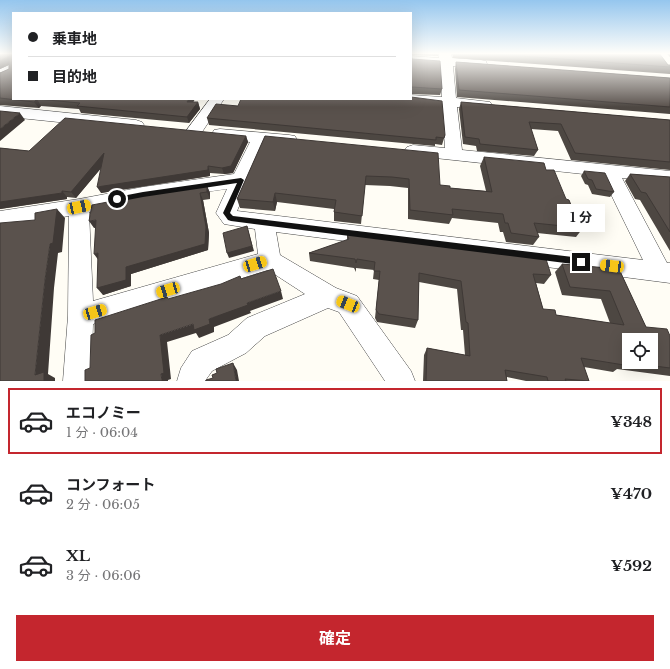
<!DOCTYPE html>
<html lang="ja">
<head>
<meta charset="utf-8">
<style>
	:root { --surface:#fff; --page:#f6f6f6; --text:#202124; --muted:#757577; --line:#e0e0e0; --accent:#c4262e }
	body { margin:0; font-family:"Libre Baskerville","Noto Sans JP",serif; background:var(--page); color:var(--text); height:100vh; display:flex; flex-direction:column; font-size:15px; white-space:nowrap }
	* { box-sizing:border-box; margin:0 }
	p { font-size:13px; color:var(--muted) }
	.icon { flex:none; width:22px; height:22px; fill:none; stroke:currentColor; stroke-width:2; stroke-linecap:round; stroke-linejoin:round }
	.map { position:relative; height:381px; overflow:hidden }
	.panel { display:flex; flex-direction:column; background:var(--surface); flex:1 }
	.panel>* { flex:none }
	.banner { position:absolute; left:12px; top:12px; width:400px; height:88px; border-radius:0px; box-shadow:0 4px 16px #0002; display:grid; align-content:center; height:88px; padding:0 16px; background:var(--surface) }
	.tools { position:absolute; left:622px; top:333px; display:grid; gap:8px }
	.tools a { display:grid; place-items:center; width:36px; height:36px; border-radius:0px; background:var(--surface); box-shadow:0 4px 16px #0002; font-size:20px }
	.end { position:absolute; width:18px; height:18px; margin:-9px; border:5px solid #111; background:#fff; box-shadow:0 0 0 2px #fff }
	.from { border-radius:50% }
	.bubble { position:absolute; height:28px; border-radius:0px; background:var(--surface); box-shadow:0 4px 16px #0002; font-size:13px; font-weight:700; line-height:28px; text-align:center }
	.car { position:absolute; width:12px; height:24px; margin:-12px -6px; border-radius:5px; box-shadow:0 0 3px 1px #0007; background:linear-gradient(#f5c518 24%,#345 0 40%,#f5c518 0 76%,#345 0 86%,#f5c518 0) }
	.banner b { display:flex; align-items:center; gap:14px; height:38px; font-size:15px }
	.banner b+b { border-top:1px solid var(--line) }
	.banner i { width:10px; height:10px; background:var(--text) }
	ul { padding:7px 0 0; list-style:none }
	li { display:flex; align-items:center; gap:12px; height:66px; margin:0 8px 6px; padding:0 8px; border:2px solid transparent; border-radius:0px }
	li div { flex:1 }
	li b { display:block; font-size:15px }
	li em { font-style:normal; font-weight:700 }
	li.active { border-color:var(--accent) }
	li>.icon { width:36px; height:36px; stroke-width:1.5 }
	.button { display:flex; gap:8px; margin-top:auto; padding:8px 16px }
	.button a { flex:1; height:46px; border-radius:0px; background:var(--accent); color:#fff; font-size:16px; font-weight:700; line-height:46px; text-align:center }
	.map>svg:first-child { display:block }
	.lines { fill:none; stroke-linecap:round; stroke-linejoin:round }
	.minor-casing { stroke:#444; stroke-width:1 }
	.minor { fill:#fff; fill-rule:evenodd }
	.wall { fill:#4d4742 }
	.shaded-wall { fill:#3f3936 }
	.building { fill:#5a524d; stroke:#3f3936; fill-rule:evenodd }
	.route { fill:#111 }
</style>
</head>
<body>
<div class="map">
<svg width="670" height="381" viewBox="0 0 670 381">
	<rect width="100%" height="100%" fill="#fffdf5"/>
	<g class="lines">
		<defs>
			<path id="minor" d="M439,53H451L452,58L481,60L486,61L487,64L486,67L481,68L453,66L456,98L490,102L492,105L490,108L485,109L457,107L462,150L670,171V183L622,178L667,263H670V283L276,232L280,255L336,288L357,296L411,371L415,381H385L339,312L328,308L265,336L246,353L212,371L205,381H177L181,368L192,351L228,335L247,318L305,294L268,270L93,324L91,381H63L68,316L69,216L0,227V211L79,199L143,187L234,174L250,142L214,138L212,134L214,130L220,129L289,135L295,136L297,140L295,144L289,145L266,143L237,211L643,260L602,176L407,155L404,151L407,147L413,145L445,148L442,106L406,102L404,99H411V95L442,97L440,65L411,64V56L439,58ZM227,189L216,213L224,224L255,229L258,254L93,301L89,212L143,201Z
				M0,64L13,65V73L0,72Z
				M210,99H224L200,135L194,136L188,135L186,131Z
				M0,106L136,120L142,122L144,125L142,128L136,130L0,116Z"/>
		</defs>
		<use href="#minor" class="minor-casing"/>
		<use href="#minor" class="minor"/>
	</g>
	<path class="wall" d="M0,53H13V99H195L193,102H198L200,109L189,123L81,113L79,109L41,106L39,108L0,105V73L9,69V65L0,69Z
		M411,53H438V56L411,55L412,59L442,89L440,95L411,94Z
		M452,53H659L668,65H670V74L453,58Z
		M666,53H670V57Z
		M456,62L670,78V114L457,97L455,69Z
		M461,102L670,120V170L571,160L558,131L531,129L538,150L534,156L477,151L476,146L463,144L459,109Z
		M238,106L445,135L442,145L435,144V146L209,125L207,118Z
		M246,136L248,142L233,173L224,174L210,173V176L101,193V168L76,198L67,197V199L0,209V148L29,151Z
		M265,136L450,188L486,191L480,166L484,157L546,170L573,210L583,228L576,237L537,233L539,237L533,245L506,242L503,232H500L498,223L452,218L449,224L408,219V188L390,186L365,185L361,224L334,221V209L277,202L275,211L240,208L237,199Z
		M584,171L614,192L610,197L592,194L588,185L585,184L581,176Z
		M630,174L670,177V251L640,200L635,199L625,181Z
		M207,186L210,193V199L203,200L209,233L208,250L131,274V286L103,295L98,259L96,228H94Z
		M347,234L551,275L544,284L536,283L543,309L556,315L610,323L601,299L562,295L555,272L562,264L619,269L646,327L670,336V376L617,369L613,372L584,367L589,381H526L507,377V381H423L424,355L427,348L465,355L463,330H461L457,289L419,282L418,320L415,328L377,322L375,318L379,280L373,279L374,270L356,268V272L354,268L310,261L309,253L347,240Z"/>
	<path class="shaded-wall" d="M9,56L13,63L0,69V61Z
		M37,99L41,106L39,108L34,102Z
		M189,99H195L189,109L187,102Z
		M198,102L200,109L189,123L187,117Z
		M20,113L25,120L0,141V129Z
		M246,136L248,142L233,173L224,174L222,168Z
		M104,153L108,160L76,198L71,192Z
		M208,166L210,173V176L101,193L97,187Z
		M207,186L210,193V199L207,192Z
		M62,191L67,197V199L0,209V202Z
		M200,193L203,200L209,233L208,250L131,274V286L103,295L97,288L126,267Z
		M275,193L277,202L275,211L273,202Z
		M57,209L65,218L62,252L58,253L54,288L48,374L55,378V381H44L35,375L45,280L50,244Z
		M96,220L101,227L94,228L89,221Z
		M247,226L254,251L229,258L227,253Z
		M98,253L99,261L94,254Z
		M281,291L283,299L250,311L251,313L214,327V332L199,338L196,333L167,342L171,379L168,380V381H162L161,374L160,335L209,319L247,303Z
		M233,363L237,370L239,381H236Z"/>
	<path class="building" d="M0,53H13V99H189L187,102H198L187,117L77,106L80,103L37,99L34,102L0,98V73L9,69V56L0,61Z
		M411,53L412,59L440,61L442,89L412,87L411,90Z
		M481,53H659L668,65H670V67Z
		M456,62L670,78V107L459,90Z
		M411,97L442,101L445,135L444,138L436,137V140L207,118L216,104L238,106L241,99H411Z
		M461,102L670,120V162L575,153L561,124L529,122L538,150L480,144L479,139L465,137Z
		M0,111L20,113L0,129Z
		M65,118L246,136L231,166L222,168L208,166V170L97,187L104,153L71,192L62,191V193L0,202V148L29,151Z
		M265,136L438,153L440,185L450,186V188L492,192L484,157L544,163L546,170H554L566,199L569,200L573,210H575L583,228L534,223L539,237L511,233L508,223H505L503,214L452,209L453,215L410,210L409,179L392,177L366,176L362,216L334,212L336,200L275,193L273,202L237,199Z
		M584,171L605,173L614,192L596,189L592,180L588,179Z
		M630,174L670,177V232L646,193L641,192Z
		M207,186V192L200,193L206,227L205,244L126,267V280L97,288L98,253L94,254L96,220L89,221L92,205L139,196Z
		M57,209L53,243L50,244L45,280L35,375L44,372V381H0V223L35,220V213Z
		M247,226L252,246L227,253L223,233Z
		M347,234L546,259L551,275L533,274L543,309L555,310L556,315L624,325L610,291L570,287L562,264L619,269L646,327L667,329L670,336V368L623,362L624,365L581,358L589,381L565,379L566,381H548L547,377L505,370L507,381H426L427,348L470,356L468,323L466,322L461,281L419,273L418,320L379,314L376,310L380,271H374L375,262L357,259L356,263L355,259L309,253L349,239ZM629,340H651V362H629Z
		M273,269L281,291L247,303L248,305L209,319L210,324L194,330L193,324L160,335L164,373L161,374L162,381H85V370L90,368L91,335L95,333V320L167,297L168,299L221,284L240,276L241,279Z
		M233,363L236,381H206V380L213,378L212,375L217,373L216,369Z"/>
	<linearGradient id="sky" x2="0" y2="1"><stop stop-color="#95c6ee"/><stop offset="0.5" stop-color="#fffefa"/><stop offset="1" stop-color="#fffefa" stop-opacity="0"/></linearGradient>
	<rect width="670" height="107" fill="url(#sky)"/>
	<path class="route" d="M241,178L244,180L230,213L233,216L581,258L585,262L581,265L231,221L228,220L223,213L237,183L143,197L117,202L114,199L117,197L143,192Z"/>
</svg>
<div class="tools">
<a><svg class="icon" aria-label="locate" viewBox="0 0 24 24"><circle cx="12" cy="12" r="6"/><path d="M12 2v4M12 18v4M2 12h4M18 12h4"/></svg></a>
</div>
<i class="end from" style="left:117px;top:199px"></i>
<i class="end" style="left:581px;top:262px"></i>
<div class="bubble" style="left:557px;top:204px;width:48px">1 分</div>
<i class="car" style="left:79px;top:207px;rotate:78deg"></i>
<i class="car" style="left:255px;top:264px;rotate:73deg"></i>
<i class="car" style="left:612px;top:266px;rotate:277deg"></i>
<i class="car" style="left:168px;top:290px;rotate:253deg"></i>
<i class="car" style="left:348px;top:304px;rotate:292deg"></i>
<i class="car" style="left:95px;top:312px;rotate:74deg"></i>
<div class="banner">
<b><i class="from"></i>乗車地</b>
<b><i></i>目的地</b>
</div>
</div>
<section class="panel">
<ul>
<li class="active"><svg class="icon" aria-label="car" viewBox="0 0 24 24"><path d="M5 17H2v-5l4-1 3-4h7l3 4 3 1v5h-3M9 17h6M6 11h13"/><circle cx="7" cy="17" r="2"/><circle cx="17" cy="17" r="2"/></svg><div><b>エコノミー</b><p>1 分 · 06:04</p></div><em>¥348</em></li>
<li><svg class="icon" aria-label="car" viewBox="0 0 24 24"><path d="M5 17H2v-5l4-1 3-4h7l3 4 3 1v5h-3M9 17h6M6 11h13"/><circle cx="7" cy="17" r="2"/><circle cx="17" cy="17" r="2"/></svg><div><b>コンフォート</b><p>2 分 · 06:05</p></div><em>¥470</em></li>
<li><svg class="icon" aria-label="car" viewBox="0 0 24 24"><path d="M5 17H2v-5l4-1 3-4h7l3 4 3 1v5h-3M9 17h6M6 11h13"/><circle cx="7" cy="17" r="2"/><circle cx="17" cy="17" r="2"/></svg><div><b>XL</b><p>3 分 · 06:06</p></div><em>¥592</em></li>
</ul>
<div class="button"><a>確定</a></div>
</section>
</body>
</html>
